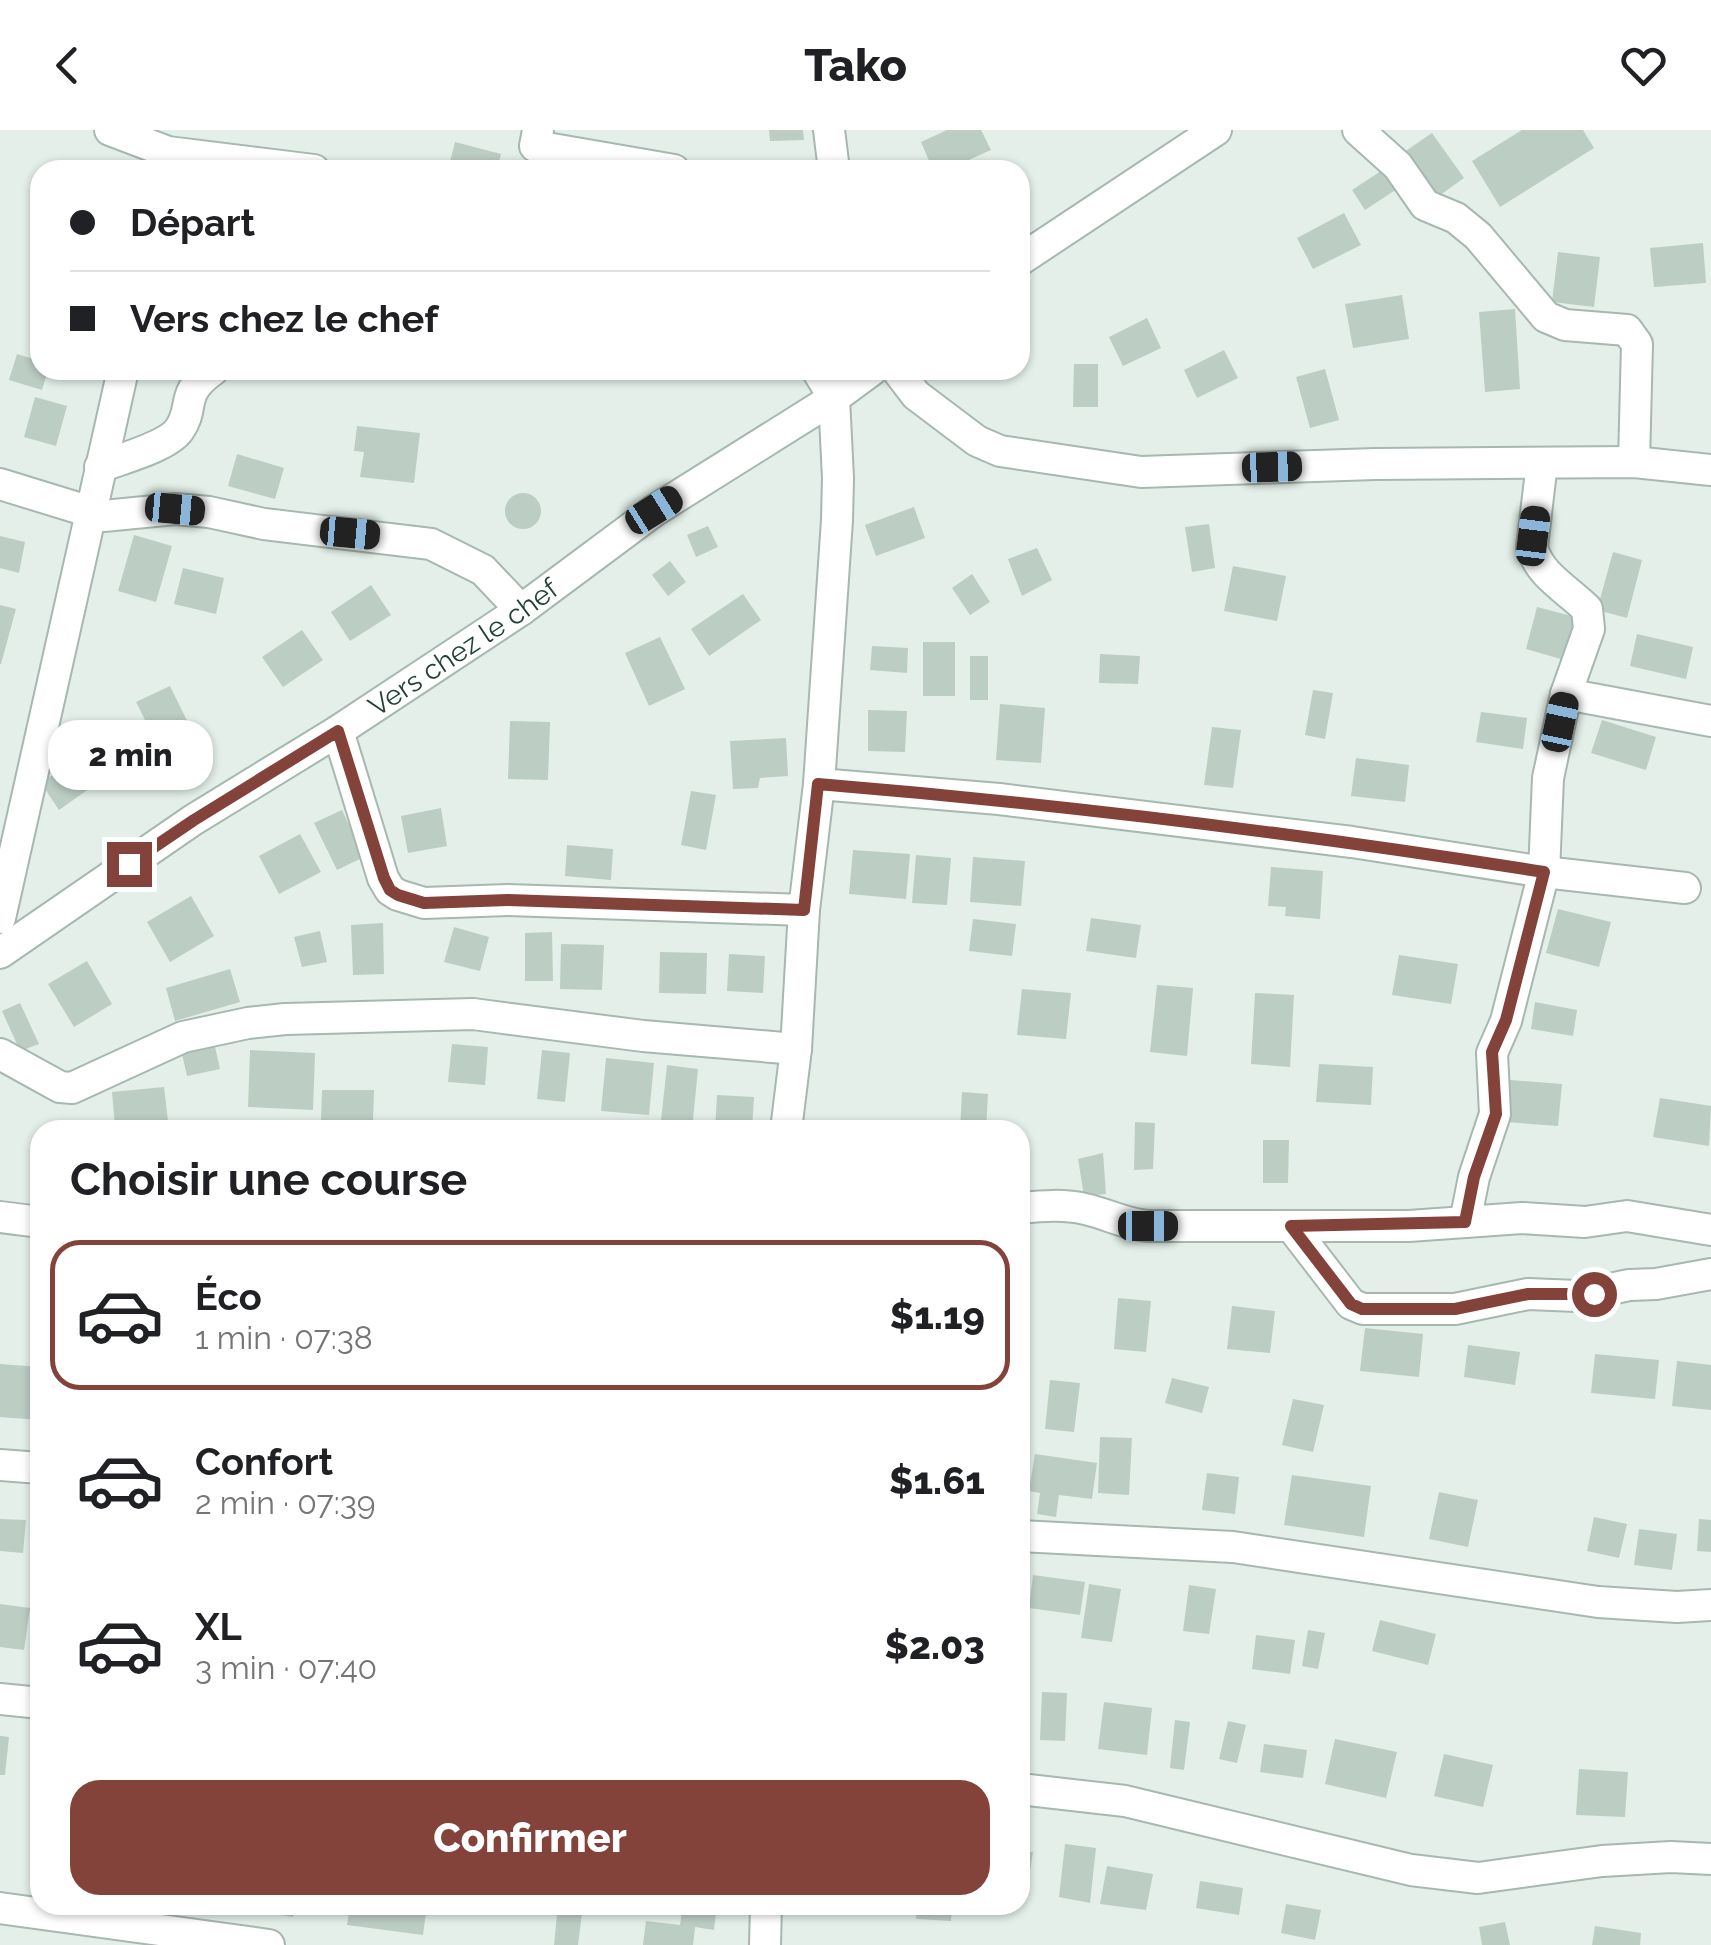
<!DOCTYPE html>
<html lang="fr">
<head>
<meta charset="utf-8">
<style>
	:root { --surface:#fff; --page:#f6f6f6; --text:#202124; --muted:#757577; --line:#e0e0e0; --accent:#83423a }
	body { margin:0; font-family:Raleway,sans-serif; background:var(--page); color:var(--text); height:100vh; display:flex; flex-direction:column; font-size:38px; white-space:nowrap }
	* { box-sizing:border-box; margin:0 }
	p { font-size:32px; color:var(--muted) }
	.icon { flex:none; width:55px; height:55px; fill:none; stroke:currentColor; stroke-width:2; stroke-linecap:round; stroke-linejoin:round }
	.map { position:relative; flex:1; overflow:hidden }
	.side { position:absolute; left:30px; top:990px; width:1000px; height:795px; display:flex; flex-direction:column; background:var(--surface); border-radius:30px; box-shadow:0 2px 8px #0004 }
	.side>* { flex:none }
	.top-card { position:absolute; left:30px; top:30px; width:1000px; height:220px; border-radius:30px; box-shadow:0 2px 8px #0004; display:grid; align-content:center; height:220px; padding:0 40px; background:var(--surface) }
	.end { position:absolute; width:45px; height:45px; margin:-22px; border:12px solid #83423a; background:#fff; box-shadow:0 0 0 5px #fff }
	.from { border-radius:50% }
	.bubble { position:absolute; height:70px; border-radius:30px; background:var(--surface); box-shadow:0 2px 8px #0004; font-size:32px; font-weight:800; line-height:70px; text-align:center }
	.car { position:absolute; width:30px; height:60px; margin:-30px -15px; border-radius:12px; box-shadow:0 0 8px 2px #0007; background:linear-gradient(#222 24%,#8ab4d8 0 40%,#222 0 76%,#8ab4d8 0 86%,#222 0) }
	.top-card b { display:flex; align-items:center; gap:35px; height:95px; font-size:38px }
	.top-card b+b { border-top:2px solid var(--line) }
	.top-card i { width:25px; height:25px; background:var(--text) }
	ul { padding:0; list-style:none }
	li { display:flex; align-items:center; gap:30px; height:150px; margin:0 20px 15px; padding:0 20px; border:5px solid transparent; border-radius:30px }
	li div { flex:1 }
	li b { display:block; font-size:38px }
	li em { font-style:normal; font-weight:800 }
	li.current { border-color:var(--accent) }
	li>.icon { width:90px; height:90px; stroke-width:1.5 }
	h2 { padding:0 40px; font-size:45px; line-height:120px }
	.button { display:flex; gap:20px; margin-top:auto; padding:20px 40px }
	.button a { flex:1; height:115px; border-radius:30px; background:var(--accent); color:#fff; font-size:40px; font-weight:800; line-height:115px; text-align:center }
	header { display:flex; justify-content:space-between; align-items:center; height:130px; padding:0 40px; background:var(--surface); font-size:45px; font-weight:800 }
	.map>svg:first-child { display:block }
	.building { fill:#bccdc4 }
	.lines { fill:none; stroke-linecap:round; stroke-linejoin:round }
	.minor-casing { stroke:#a6b8b0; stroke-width:34 }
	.minor { stroke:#fff; stroke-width:30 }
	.route { stroke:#83423a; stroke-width:12 }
	.labels { text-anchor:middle; stroke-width:8; stroke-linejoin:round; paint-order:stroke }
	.street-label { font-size:28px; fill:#224236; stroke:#f5fbf7 }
</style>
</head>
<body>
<header><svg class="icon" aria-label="back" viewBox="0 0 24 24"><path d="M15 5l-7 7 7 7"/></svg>Tako<svg class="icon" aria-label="heart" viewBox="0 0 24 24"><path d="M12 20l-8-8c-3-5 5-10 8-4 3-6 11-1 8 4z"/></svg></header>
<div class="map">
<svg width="1711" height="1815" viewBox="0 0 1711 1815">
	<rect width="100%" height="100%" fill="#e4efe9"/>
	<path class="building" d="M769,0H803L804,10L770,11Z
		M947,0H981L991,20L946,40H933L921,12Z
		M1522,0H1583L1594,18L1500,77L1472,31Z
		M1432,3L1464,48L1429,73L1397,27Z
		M455,12L501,24L497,40H448Z
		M1387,37L1400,57L1365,80L1352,60Z
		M1344,83L1361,115L1313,139L1297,108Z
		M1703,113L1706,153L1654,157L1650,118Z
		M1558,122L1600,127L1594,177L1552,172Z
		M1402,165L1409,209L1353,218L1345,174Z
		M1515,179L1520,259L1485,262L1479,182Z
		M1147,188L1161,218L1123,236L1109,207Z
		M1224,220L1238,248L1197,268L1184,240Z
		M17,224L40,231V240H48L42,260L9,250Z
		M1074,234H1098V277H1073Z
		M1325,239L1339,290L1310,298L1296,247Z
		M35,267L67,276L56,316L24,307Z
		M357,296L420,303L414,353L360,347L364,322L354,321Z
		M237,324L284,338L275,369L228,356Z
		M505 381a18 18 0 1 1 36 0a18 18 0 1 1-36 0Z
		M914,377L925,408L876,426L865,395Z
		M1209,394L1215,438L1192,442L1185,397Z
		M708,396L718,417L696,427L687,405Z
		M134,405L172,416L156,472L118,461Z
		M0,406L25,412L19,443L0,438Z
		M1037,418L1052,450L1022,466L1008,429Z
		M1613,422L1642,430L1627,488L1597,480Z
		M670,431L686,452L668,466L652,445Z
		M1233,436L1286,446L1277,491L1224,481Z
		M183,438L224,448L216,484L174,474Z
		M972,444L990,472L970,485L952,458Z
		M371,455L391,485L350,511L331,482Z
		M743,464L761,490L709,526L691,499Z
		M0,475L16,479L1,534H0Z
		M1537,477L1583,489L1571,532L1526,519Z
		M302,500L323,530L283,557L262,527Z
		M1637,504L1693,517L1686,549L1630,536Z
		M660,507L685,559L649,576L625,523Z
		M923,512H955V566H923Z
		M872,516L908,518L907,543L870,540Z
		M1100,524L1140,526L1138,554L1099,553Z
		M970,526H988V570H970Z
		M170,556L194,605L161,622L136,572Z
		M1313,560L1333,563L1325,609L1305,605Z
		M1000,574L1045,578L1041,633L996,630Z
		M868,580L907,581L905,622L868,621Z
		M1481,582L1527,588L1523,619L1476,612Z
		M1602,590L1656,607L1646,640L1591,623Z
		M510,591L550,592L548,650L508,649Z
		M1212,597L1241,600L1233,658L1204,655Z
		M786,608L788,646L760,648L758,658L733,659L730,611Z
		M82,625L100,651L59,680L41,653Z
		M1356,628L1409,635L1405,672L1351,666Z
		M691,661L716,665L706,720L681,715Z
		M441,678L447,716L408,723L401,686Z
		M342,680L364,727L337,740L314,693Z
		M300,704L321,742L279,764L259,726Z
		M567,715L613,719L611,750L565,746Z
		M853,720L910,724L906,769L849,764Z
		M916,725L951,728L947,775L912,773Z
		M973,727L1025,731L1021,776L970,772Z
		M1271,737L1323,741L1320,789L1285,786L1286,777L1268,776Z
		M191,766L214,806L170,832L147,792Z
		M1558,779L1611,792L1599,837L1546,823Z
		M1091,788L1141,795L1136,828L1086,821Z
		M973,789L1016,794L1012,826L969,821Z
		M383,793L384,844L353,845L351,795Z
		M454,797L489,807L480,841L444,832Z
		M320,801L327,832L302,837L294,807Z
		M552,802L553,851H525V803Z
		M561,814L604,815L602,860L560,859Z
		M660,822L707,823L706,864L659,863Z
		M729,824L765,826L763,863L727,861Z
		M1399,825L1458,834L1451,874L1392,865Z
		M87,831L112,874L74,897L48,854Z
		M230,839L240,872L175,891L166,858Z
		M1157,855L1193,858L1187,926L1150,922Z
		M1022,859L1071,863L1066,909L1017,905Z
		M1255,863L1294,865L1290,937L1251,934Z
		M1535,872L1577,880L1573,906L1531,899Z
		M20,873L39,914L20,921L2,881Z
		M213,908L220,939L187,946L180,915Z
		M452,914L488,917L485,955L448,952Z
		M250,920L315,923L313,980L248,977Z
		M542,920L570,923L565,972L537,969Z
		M606,928L654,933L649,985L601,981Z
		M1319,934L1373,937L1371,975L1316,972Z
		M667,935L698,939L692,1000H660Z
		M1510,950L1562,954L1558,996L1506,992Z
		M164,957L168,991L115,997L112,962Z
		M322,960H374L373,991L321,990Z
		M962,962L988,964L986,1000H960Z
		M717,965L754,967L752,1000H715Z
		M1660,968L1711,976L1709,1016L1653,1007Z
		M1135,992L1155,993L1153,1039L1134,1040Z
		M1263,1010H1289L1288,1053H1263Z
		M1103,1023L1106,1064L1084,1066L1078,1029Z
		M1118,1168L1151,1171L1146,1222L1114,1219Z
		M1232,1176L1275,1181L1270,1223L1227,1219Z
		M1365,1198L1423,1204L1419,1247L1360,1241Z
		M1468,1215L1520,1222L1515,1255L1464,1247Z
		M1595,1224L1659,1230L1655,1269L1591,1263Z
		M1677,1231L1711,1235V1280L1672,1276Z
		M0,1234L40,1237V1290L0,1287Z
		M1172,1248L1209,1257L1202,1283L1165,1273Z
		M1050,1250L1080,1253L1074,1302L1045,1299Z
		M1293,1269L1324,1275L1313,1322L1282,1315Z
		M1100,1307L1132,1308L1129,1365L1098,1363Z
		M1035,1324L1097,1333L1092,1369L1059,1365L1056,1387L1037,1384L1040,1363L1029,1361Z
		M1207,1343L1239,1347L1235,1384L1202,1380Z
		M1292,1345L1371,1356L1364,1407L1284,1395Z
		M1439,1362L1478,1370L1468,1417L1429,1409Z
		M1594,1387L1627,1394L1619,1428L1587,1421Z
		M0,1389L26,1390L23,1423L0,1421Z
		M1699,1389L1711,1390V1422L1697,1421Z
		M1639,1399L1677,1404L1672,1440L1634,1435Z
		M1033,1445L1085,1452L1080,1485L1029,1478Z
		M1089,1454L1121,1459L1112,1512L1081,1508Z
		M1189,1455L1216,1459L1209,1504L1183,1501Z
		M0,1474L30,1478L24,1520L0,1517Z
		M1380,1490L1436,1504L1428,1535L1372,1521Z
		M1308,1500L1325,1503L1318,1539L1302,1536Z
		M1256,1505L1295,1510L1290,1544L1252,1539Z
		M1042,1562L1067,1563L1065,1611L1040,1610Z
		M1104,1572L1152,1578L1147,1625L1098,1619Z
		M1175,1590L1190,1592L1184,1640L1170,1638Z
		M1228,1591L1246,1595L1237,1633L1219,1629Z
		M0,1606L9,1607L5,1645H0Z
		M1335,1609L1397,1622L1386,1668L1325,1654Z
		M1264,1614L1307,1620L1303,1648L1260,1642Z
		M1444,1624L1493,1635L1483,1677L1434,1666Z
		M1579,1639L1628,1642L1625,1687L1576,1685Z
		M1065,1714L1096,1718L1090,1773L1059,1767Z
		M1020,1721L1033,1722L1029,1747L1020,1745Z
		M1107,1736L1153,1744L1146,1780L1100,1774Z
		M1200,1751L1243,1758L1239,1785L1196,1778Z
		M1286,1774L1321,1780L1315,1810L1281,1803Z
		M255,1775H294L293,1787L254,1781Z
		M350,1775H427L423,1805L347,1795Z
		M558,1775H583L578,1815H554Z
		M683,1775H717L714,1800L695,1797L693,1815H643L646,1791L680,1795Z
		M917,1775H952L951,1791L916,1789Z
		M1505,1792L1510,1815H1482L1479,1797Z
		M1595,1796L1641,1803L1640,1815H1592Z"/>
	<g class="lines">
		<defs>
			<g id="minor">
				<path d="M110,0L168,22L314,40"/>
				<path d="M538,0L535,16L674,40"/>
				<path d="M829,0L834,40"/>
				<path d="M1358,0L1398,36L1425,75L1456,88L1478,106L1546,187L1565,195L1627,200L1637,214L1634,332"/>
				<path d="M1020,130L1216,0"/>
				<path d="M897,240L916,265L977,311L1000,321L1141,342L1375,334L1634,332L1711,340"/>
				<path d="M100,337C120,329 167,317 179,300C196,276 178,265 213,240"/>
				<path d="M0,354L104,386L175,379L209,382L264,394L431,414L483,440L521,480"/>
				<path d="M1566,564L1711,591"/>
				<path d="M338,601L383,748L390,760L398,765L424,773L508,770L804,780"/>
				<path d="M819,654L999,669L1352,712L1544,742L1685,758"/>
				<path d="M0,788L123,240"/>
				<path id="s1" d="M0,823L193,690L338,601L521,480L654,381L834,268L872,240"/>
				<path d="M0,924L60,957L72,958L183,907L248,893L285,889L473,884L643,906L796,919"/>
				<path d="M786,1000L796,919L804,780L819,654L837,390L838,348L834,268L817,240"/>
				<path d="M1020,1078C1042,1076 1064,1074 1085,1079C1108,1084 1124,1094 1148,1096H1409L1522,1088L1585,1092L1627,1086L1711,1100"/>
				<path d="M0,1087L40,1092"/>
				<path d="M1465,1092L1474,1047L1495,984L1492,923L1506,891L1544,742L1548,648L1566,564L1589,499L1587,479C1567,459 1539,445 1532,417L1542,333"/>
				<path d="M1291,1096L1351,1174L1363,1179H1455L1528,1164L1577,1166L1629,1155L1656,1154L1711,1144"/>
				<path d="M0,1335L40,1338"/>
				<path d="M1020,1406L1233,1417L1598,1472L1677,1477L1711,1475"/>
				<path d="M0,1569L40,1573"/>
				<path d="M1020,1659L1125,1671L1411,1740L1478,1748L1602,1731L1671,1727L1711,1729"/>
				<path d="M0,1778L269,1815"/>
				<path d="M765,1815L766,1775"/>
			</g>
		</defs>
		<use href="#minor" class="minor-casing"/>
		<use href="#minor" class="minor"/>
	</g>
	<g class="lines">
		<path class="route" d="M129,734L194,690L338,601L384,748L390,760L398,765L424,773L508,770L804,780L818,654C1061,674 1303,704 1544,742L1506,890L1492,922L1496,984L1474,1047L1465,1092L1291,1096L1351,1174L1362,1179H1455L1528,1164H1594"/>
	</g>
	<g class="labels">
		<g class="street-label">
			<text dy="10" stroke="none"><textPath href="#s1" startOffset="555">Vers chez le chef</textPath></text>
		</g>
	</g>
</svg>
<i class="end from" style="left:1594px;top:1164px"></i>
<i class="end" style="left:129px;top:734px"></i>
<div class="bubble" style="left:48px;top:590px;width:165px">2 min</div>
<i class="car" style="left:1272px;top:337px;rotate:88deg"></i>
<i class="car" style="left:175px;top:379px;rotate:95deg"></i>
<i class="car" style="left:654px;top:380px;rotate:58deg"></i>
<i class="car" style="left:350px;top:403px;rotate:95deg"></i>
<i class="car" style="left:1533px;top:406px;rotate:7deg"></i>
<i class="car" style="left:1560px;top:592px;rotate:12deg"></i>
<i class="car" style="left:1148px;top:1096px;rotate:90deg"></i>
<div class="top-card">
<b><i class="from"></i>Départ</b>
<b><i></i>Vers chez le chef</b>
</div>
<section class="side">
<h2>Choisir une course</h2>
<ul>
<li class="current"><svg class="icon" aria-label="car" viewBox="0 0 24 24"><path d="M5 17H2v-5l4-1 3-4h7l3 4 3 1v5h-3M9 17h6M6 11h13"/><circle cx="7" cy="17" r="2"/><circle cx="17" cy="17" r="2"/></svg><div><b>Éco</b><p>1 min · 07:38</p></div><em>$1.19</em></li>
<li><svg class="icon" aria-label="car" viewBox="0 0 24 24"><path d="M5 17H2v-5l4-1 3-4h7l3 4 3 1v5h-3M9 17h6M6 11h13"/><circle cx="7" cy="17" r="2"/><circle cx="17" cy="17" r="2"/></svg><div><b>Confort</b><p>2 min · 07:39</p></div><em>$1.61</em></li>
<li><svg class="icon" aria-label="car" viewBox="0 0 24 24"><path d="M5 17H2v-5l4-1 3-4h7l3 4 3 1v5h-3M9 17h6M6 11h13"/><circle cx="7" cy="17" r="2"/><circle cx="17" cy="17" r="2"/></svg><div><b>XL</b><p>3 min · 07:40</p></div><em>$2.03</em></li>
</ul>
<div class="button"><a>Confirmer</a></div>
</section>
</div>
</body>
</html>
